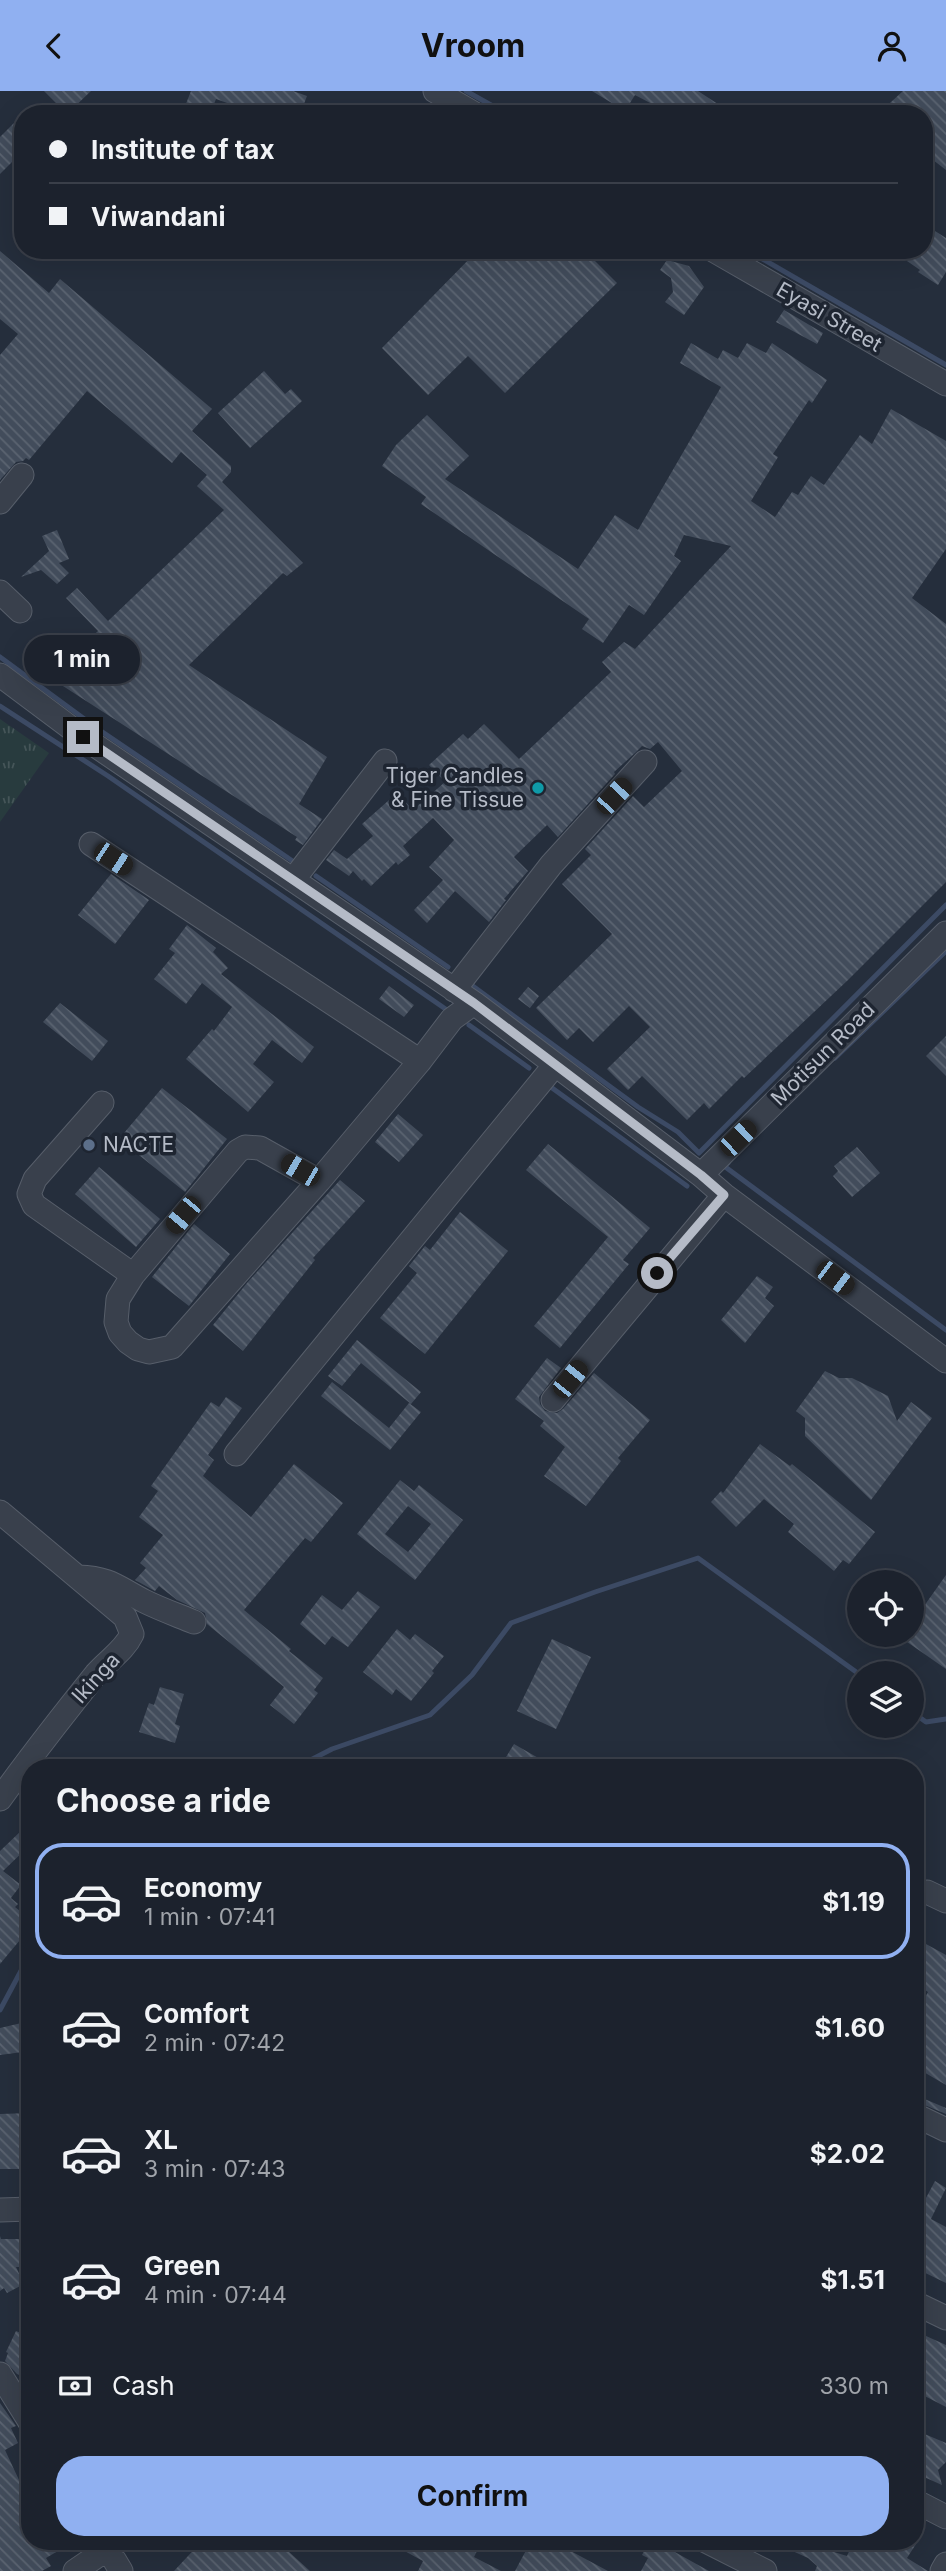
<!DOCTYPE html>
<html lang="en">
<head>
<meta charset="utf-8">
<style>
	:root { --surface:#1c222d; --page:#252a35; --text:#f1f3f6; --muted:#a0a4aa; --line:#3a3f49; --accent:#90b0f1 }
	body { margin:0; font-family:Inter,sans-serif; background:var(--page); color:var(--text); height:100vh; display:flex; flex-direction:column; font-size:26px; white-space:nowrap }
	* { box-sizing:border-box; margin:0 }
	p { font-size:23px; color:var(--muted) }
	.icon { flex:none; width:38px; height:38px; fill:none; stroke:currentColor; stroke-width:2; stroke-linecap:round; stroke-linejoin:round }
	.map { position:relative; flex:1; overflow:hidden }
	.panel { position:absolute; left:21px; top:1668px; width:903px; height:791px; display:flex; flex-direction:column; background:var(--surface); border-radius:28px; box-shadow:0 7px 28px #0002,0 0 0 2px var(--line) }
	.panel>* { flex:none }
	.top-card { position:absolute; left:14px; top:14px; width:919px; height:154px; border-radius:28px; box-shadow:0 7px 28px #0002,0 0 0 2px var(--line); display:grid; align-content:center; height:154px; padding:0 35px; background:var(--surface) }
	.buttons { position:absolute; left:847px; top:1479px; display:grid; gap:14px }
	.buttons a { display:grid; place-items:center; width:77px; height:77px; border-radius:50%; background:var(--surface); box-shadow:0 7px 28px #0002,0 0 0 2px var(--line); font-size:35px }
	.end { position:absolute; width:32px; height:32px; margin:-16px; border:9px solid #b5bbc7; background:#111; box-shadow:0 0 0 4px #111 }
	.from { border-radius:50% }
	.bubble { position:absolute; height:49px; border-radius:24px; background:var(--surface); box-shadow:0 7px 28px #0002,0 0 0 2px var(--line); font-size:23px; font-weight:700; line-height:49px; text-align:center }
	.car { position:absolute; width:21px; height:42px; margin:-21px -10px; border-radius:9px; box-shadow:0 0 5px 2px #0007; background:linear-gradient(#222 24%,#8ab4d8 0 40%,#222 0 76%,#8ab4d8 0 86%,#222 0) }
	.top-card b { display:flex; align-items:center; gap:24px; height:66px; font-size:26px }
	.top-card b+b { border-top:2px solid var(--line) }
	.top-card i { width:18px; height:18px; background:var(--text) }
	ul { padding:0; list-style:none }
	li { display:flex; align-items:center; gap:21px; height:116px; margin:0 14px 10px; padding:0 21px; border:4px solid transparent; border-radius:28px }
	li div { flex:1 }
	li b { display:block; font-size:26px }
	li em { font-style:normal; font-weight:700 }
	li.on { border-color:var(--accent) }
	li>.icon { width:63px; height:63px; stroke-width:1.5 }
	h2 { padding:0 35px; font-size:32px; line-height:84px }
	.pay { display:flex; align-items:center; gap:18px; height:77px; padding:0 35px; font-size:26px }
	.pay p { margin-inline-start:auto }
	.primary-button { display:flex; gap:14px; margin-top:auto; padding:14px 35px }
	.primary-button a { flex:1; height:80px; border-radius:28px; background:var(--accent); color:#111; font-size:28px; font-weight:700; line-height:80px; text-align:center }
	header { display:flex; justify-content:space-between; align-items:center; height:91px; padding:0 35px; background:var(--accent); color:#111; font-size:32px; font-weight:700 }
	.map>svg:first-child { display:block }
	.grass { fill:url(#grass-tufts) }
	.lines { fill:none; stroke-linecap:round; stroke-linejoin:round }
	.stream { stroke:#3c4a64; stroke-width:5 }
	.building { fill:url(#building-back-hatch); fill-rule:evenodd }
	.minor-casing { stroke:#575e6a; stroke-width:25 }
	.minor { stroke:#39404c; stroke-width:23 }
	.route { stroke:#b5bbc7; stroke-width:9 }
	.culture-dot { fill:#0f9aa8; stroke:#1e2531; stroke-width:2.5 }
	.service-dot { fill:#5c6f8a; stroke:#1e2531; stroke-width:2.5 }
	.labels { text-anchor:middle; stroke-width:7; stroke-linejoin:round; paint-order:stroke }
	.street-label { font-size:21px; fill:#b5bbc7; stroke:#1e2531 }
	.poi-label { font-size:21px; fill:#b5bbc7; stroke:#1e2531; text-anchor:end }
</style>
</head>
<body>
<header><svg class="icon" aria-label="back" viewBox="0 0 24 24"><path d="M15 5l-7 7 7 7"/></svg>Vroom<svg class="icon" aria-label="person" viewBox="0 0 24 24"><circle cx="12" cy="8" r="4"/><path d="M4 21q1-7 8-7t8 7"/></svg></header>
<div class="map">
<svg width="946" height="2480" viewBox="0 0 946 2480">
	<defs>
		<pattern id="grass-tufts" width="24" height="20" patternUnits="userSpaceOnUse" patternTransform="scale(1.75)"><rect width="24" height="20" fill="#283b3e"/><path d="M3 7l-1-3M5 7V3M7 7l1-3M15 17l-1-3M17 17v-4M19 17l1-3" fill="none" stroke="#455558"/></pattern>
		<pattern id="building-back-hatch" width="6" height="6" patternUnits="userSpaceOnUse" patternTransform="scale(1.75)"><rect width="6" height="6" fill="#424c5b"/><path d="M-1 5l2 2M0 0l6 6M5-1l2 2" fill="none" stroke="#5b6471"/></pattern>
	</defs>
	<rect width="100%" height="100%" fill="#252e3c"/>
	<path class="grass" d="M0,628L49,662L0,731Z"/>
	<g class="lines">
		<path class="stream" d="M466,0L507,23
			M747,159L946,274
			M0,566L98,638L294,771
			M0,615L108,685L447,919
			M316,785L448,876
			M470,893L638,1016L678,1041L699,1062L946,814
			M469,934L529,977
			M835,967L946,860
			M548,994L687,1095
			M728,1072L724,1075L946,1239
			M912,1621L926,1631L946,1628
			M297,1676L332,1658L430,1624L472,1584L511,1532L595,1501L698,1467L859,1583
			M0,1919L30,1863"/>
	</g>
	<path class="building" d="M44,0H91L67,23Z
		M191,0H293L307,5L300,23H271L246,14L244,18L216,8L210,23H182Z
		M592,0H698L733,23H671L635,4L625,20Z
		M903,0H946V79L924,62V23H878Z
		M23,23V60L0,83V46Z
		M924,140L932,145L935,140L946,147V181L938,194L918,181L920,179L907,170L913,159H924Z
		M478,159H584L617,192L505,302L468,265L428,304L382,257Z
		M0,160L49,202L60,188L212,318L192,340L231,375V381L222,391L303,472L287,485L283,482L189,574L327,666L299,713L322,728L303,754L295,749L297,746L49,586L98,540L66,507L77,497L108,530L224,419L197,395L207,384L181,361L172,372L87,300L29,369L26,367L23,370L16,371L0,389V264L18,243L0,228Z
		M667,169L689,175L704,196L684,224L665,211L673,201L671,187L660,179Z
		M784,219L823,242L817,253L776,231Z
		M691,252L718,268L723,259L738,267L747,252L766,262L772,252L827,289L812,312L809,309L773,363L778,366L751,410L775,426L792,401L798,404L811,385L824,394L860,344L872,353L891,318L946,350V458L912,507L946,533V791L848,889L744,987L742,985L709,1018L704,1012L687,1029L642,985L628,999L607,978L650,936L629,915L593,951L579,937L567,949L536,917L612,843L562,793L591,764L585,758L633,705L644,716L682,680L658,651L650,658L642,655L635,662L614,681L615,683L558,746L547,734L514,766L528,780L504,808L506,809L489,831L455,800L427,832L414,819L443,789L429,776L454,749L433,727L403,755L410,764L398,774L396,771L371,795L364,788L362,790L353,780L349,785L326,769L334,759L347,768L373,745L362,733L397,702L413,719L445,691L429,674L463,643L468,648L484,633L519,668L611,581L602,571L624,551L635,558L731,455L684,444L674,465L681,470L644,524L629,514L603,552L582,538L589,528L421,413L426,406L382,375L396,354L427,324L469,365L445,388L578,478L615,424L638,439L721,296L680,272Z
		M264,280L285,303L291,298L302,310L250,357L218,322Z
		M57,439L69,468L59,472L69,482L57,493L41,479L21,486L49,460L42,445Z
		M111,783L149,809L115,853L78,824Z
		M187,834L216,857L213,861L228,877L221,883L314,956L302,972L272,949L253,973L274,991L248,1021L186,968L212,938L214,940L232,916L202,892L186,913L154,888L175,862L169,858Z
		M389,895L414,914L404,926L379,908Z
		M528,896L539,905L530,917L518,908Z
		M60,912L108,950L92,970L43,931Z
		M946,945V985L926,965Z
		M162,997L227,1048L185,1101L119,1048Z
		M398,1023L423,1044L399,1071L375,1051Z
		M548,1053L650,1137L623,1169L629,1173L560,1257L534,1235L608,1146L526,1079Z
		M857,1056L880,1082L852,1106L833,1085L838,1080L834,1075Z
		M99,1076L160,1128L136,1156L75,1103Z
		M340,1089L365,1110L313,1167L315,1169L243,1260L213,1234L247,1192Z
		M460,1121L508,1160L425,1263L380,1227L417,1182L409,1175L425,1155L430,1159Z
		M194,1133L230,1163L189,1215L152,1186Z
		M757,1185L773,1196L765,1207L774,1215L745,1252L721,1229Z
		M357,1249L421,1301L411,1313L361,1272L342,1295L328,1285Z
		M547,1267L561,1277L539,1306L540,1313L545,1320L557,1322L563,1318L594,1282L650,1329L618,1367L621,1370L586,1415L544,1385L565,1356L540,1335L544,1330L515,1308Z
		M825,1280L839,1287H852L888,1305L897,1330L911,1311L932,1327L871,1409L805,1345V1327L796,1320Z
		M332,1291L389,1337L409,1312L421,1321L390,1359L321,1305Z
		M226,1306L242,1317L208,1364L214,1369L203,1385L251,1426L294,1373L343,1412L311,1451L305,1447L244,1519L291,1558L289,1560L323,1587L314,1599L318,1602L294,1633L270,1614L284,1596L207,1533L205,1522L177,1509L159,1495L155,1500L135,1489L146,1477L140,1472L163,1444L139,1426L158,1400L151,1395L211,1311L219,1316Z
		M760,1353L790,1375L792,1373L875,1441L849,1473L843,1469L834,1480L788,1441L794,1433L764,1408L736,1436L711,1411L721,1400L723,1402Z
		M400,1389L414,1400L419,1394L463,1429L415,1489L357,1443ZM408,1415L431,1433L408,1461L385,1443Z
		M946,1484V1578L897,1544H912V1532Z
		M358,1500L380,1516L348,1556L332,1545L325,1554L300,1533L322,1504L342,1519Z
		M397,1538L410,1549L415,1543L444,1565L432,1580L434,1582L411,1610L396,1598L392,1604L363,1581Z
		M552,1548L591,1566L556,1638L517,1620Z
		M160,1596L184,1603L175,1633L180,1635L175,1652L139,1641L149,1612L154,1614Z
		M514,1653L554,1676H500Z
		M22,1739L30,1746V1754L3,1780L21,1794L11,1807L18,1813L15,1816L30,1828V1837L0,1873V1760Z
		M915,1847L946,1864V1994L915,1976V1925L928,1901L915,1892Z
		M30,1930V1960L0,1964V1937Z
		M915,2004L946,2017V2023L915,2010Z
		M30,2022V2078H0V2023Z
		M935,2090L946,2097L931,2128L946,2136V2192L915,2177V2121L918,2122Z
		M0,2145L1,2148H30V2165H24V2176H16L24,2193L7,2202L4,2197L0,2200Z
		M16,2240L30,2246V2289L17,2283L5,2270L8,2262L6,2261Z
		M915,2240L946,2254V2316L915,2300Z
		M0,2312L16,2335L11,2337L18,2352L5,2359L19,2389L30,2381V2450H75L46,2467L51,2475L42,2480H0Z
		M915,2339L946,2352V2371L938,2379L942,2394L915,2382Z
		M202,2450H277L310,2480H174Z
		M386,2450H482L474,2466L501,2480H418L423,2470Z
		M531,2450H552L608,2480H515Z
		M649,2450H655L709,2480H641L648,2467L642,2464Z
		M778,2450H798L847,2465L852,2454L857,2456L861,2450H918L907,2467L928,2480H815L817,2475L808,2467L777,2453Z"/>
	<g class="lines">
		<defs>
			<path id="minor" d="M435,0L475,23
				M713,159L946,293
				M0,411L22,384
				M0,501L20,520
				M0,584L83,646L474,912L701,1084L724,1104L946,1270
				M91,753L420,970
				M293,789L385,670
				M454,899L551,774L645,671
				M102,1012L35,1088L29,1103L34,1114L133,1184
				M701,1084L946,842
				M319,1090L260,1057L245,1056L238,1060L133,1184L118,1208L116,1231L120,1242L128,1251L138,1258L149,1261L172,1256L319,1090L420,970L452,928L474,912
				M553,1309L724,1104
				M236,1363L554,975
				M0,1421L125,1526L132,1543C124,1560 108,1569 96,1583C63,1624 31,1665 0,1708
				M78,1486C110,1487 117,1496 144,1510C160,1518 177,1524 194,1531
				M927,1801L946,1810
				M915,2024L946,2039
				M0,2119L30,2118
				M915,2212L946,2227
				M0,2283L30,2331
				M915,2410L946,2426
				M103,2450L121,2480
				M706,2450L765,2480
				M75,2480L119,2450
				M942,2480L946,2473"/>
		</defs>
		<use href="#minor" class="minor-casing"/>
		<use href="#minor" class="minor"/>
	</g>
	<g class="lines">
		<path class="route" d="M83,646L474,912L701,1084L724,1104L657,1182"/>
	</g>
	<circle class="culture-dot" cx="538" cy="697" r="7"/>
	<circle class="service-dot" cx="89" cy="1054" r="7"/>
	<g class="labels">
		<g class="street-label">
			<text transform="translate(829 226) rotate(30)" y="7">Eyasi Street</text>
			<text transform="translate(823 963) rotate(-45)" y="7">Motisun Road</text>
			<text transform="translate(96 1587) rotate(-48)" y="7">Ikinga</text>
		</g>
		<g class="poi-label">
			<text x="524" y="692">Tiger Candles<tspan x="524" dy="24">&amp; Fine Tissue</tspan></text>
			<text x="103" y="1061" text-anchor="start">NACTE</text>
		</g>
	</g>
</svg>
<div class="buttons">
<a><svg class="icon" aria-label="locate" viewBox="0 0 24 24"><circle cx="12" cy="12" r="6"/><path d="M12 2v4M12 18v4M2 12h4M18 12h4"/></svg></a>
<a><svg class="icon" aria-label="layers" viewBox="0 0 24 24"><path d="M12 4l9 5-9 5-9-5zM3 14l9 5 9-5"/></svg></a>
</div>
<i class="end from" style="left:657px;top:1182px"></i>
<i class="end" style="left:83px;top:646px"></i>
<div class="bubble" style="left:24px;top:544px;width:116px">1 min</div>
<i class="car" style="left:614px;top:705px;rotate:43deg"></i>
<i class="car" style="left:113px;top:768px;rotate:123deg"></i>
<i class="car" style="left:738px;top:1047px;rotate:46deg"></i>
<i class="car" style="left:300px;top:1079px;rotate:300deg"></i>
<i class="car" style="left:183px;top:1124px;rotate:220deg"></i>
<i class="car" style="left:835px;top:1187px;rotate:127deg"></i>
<i class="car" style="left:570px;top:1288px;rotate:39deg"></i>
<div class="top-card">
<b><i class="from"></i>Institute of tax</b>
<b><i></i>Viwandani</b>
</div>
<section class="panel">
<h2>Choose a ride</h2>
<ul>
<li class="on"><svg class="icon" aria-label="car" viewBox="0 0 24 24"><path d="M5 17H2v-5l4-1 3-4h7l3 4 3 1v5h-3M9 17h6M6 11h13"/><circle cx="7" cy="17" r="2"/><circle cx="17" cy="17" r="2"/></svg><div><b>Economy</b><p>1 min · 07:41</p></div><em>$1.19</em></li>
<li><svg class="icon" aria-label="car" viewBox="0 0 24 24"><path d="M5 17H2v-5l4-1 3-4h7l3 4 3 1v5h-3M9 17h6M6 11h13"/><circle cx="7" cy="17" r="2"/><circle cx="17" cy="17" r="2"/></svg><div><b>Comfort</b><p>2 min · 07:42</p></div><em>$1.60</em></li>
<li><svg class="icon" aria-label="car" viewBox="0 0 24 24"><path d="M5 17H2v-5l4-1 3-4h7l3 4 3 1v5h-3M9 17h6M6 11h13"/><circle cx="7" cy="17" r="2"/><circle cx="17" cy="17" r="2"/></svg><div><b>XL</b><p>3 min · 07:43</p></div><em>$2.02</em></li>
<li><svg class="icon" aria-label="car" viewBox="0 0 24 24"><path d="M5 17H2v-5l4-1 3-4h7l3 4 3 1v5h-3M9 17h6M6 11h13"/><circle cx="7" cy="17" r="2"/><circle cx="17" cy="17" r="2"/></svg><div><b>Green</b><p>4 min · 07:44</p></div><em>$1.51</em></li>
</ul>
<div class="pay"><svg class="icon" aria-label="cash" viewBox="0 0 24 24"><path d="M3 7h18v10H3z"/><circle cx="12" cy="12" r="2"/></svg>Cash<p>330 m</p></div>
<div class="primary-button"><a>Confirm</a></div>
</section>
</div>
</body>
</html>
